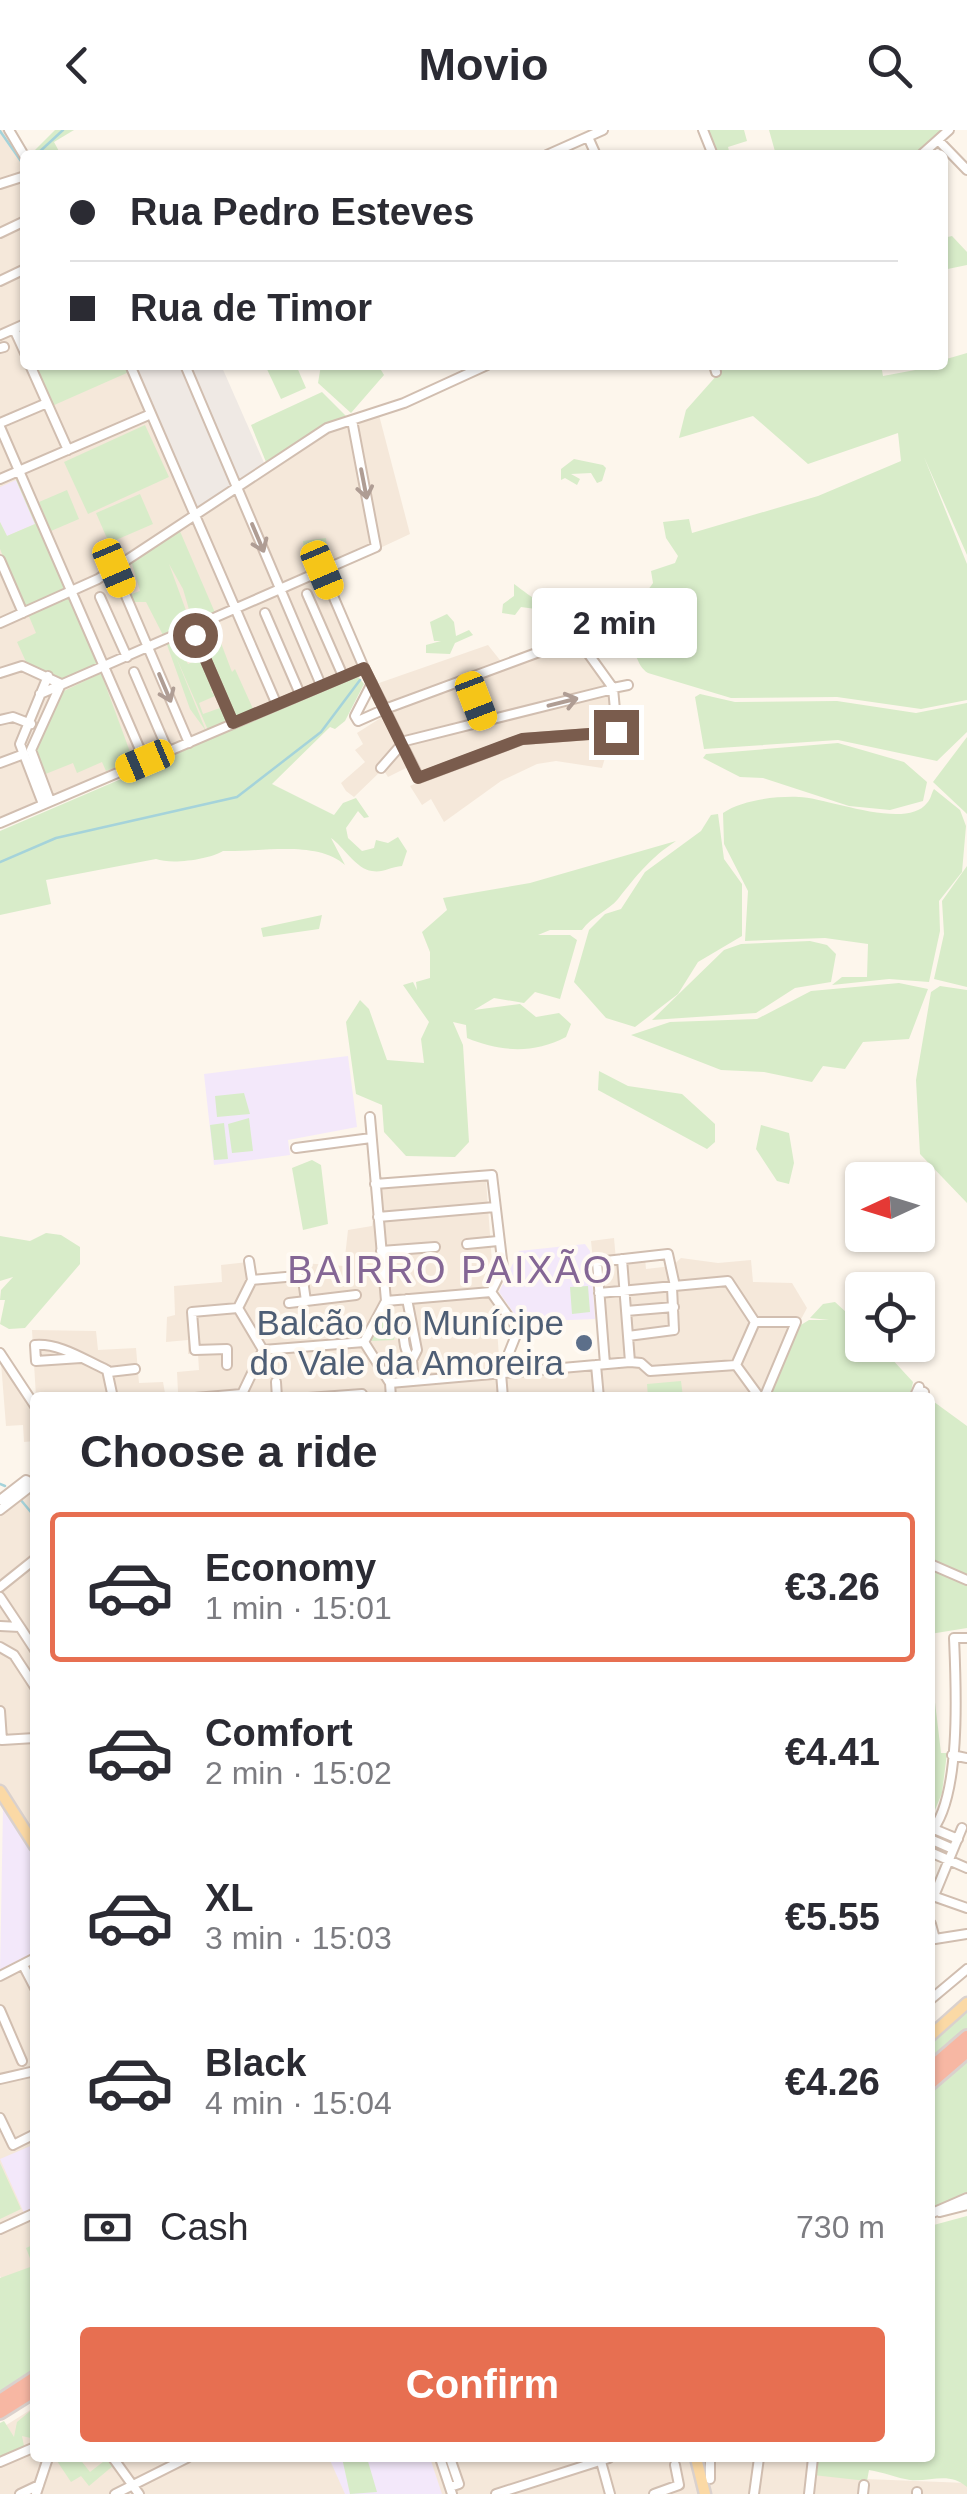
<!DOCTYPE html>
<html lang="en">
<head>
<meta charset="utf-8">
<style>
	:root { --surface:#fff; --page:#f2f2f3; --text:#2b2b33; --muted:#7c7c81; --line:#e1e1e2; --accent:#e76f51 }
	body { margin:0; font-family:Arial,sans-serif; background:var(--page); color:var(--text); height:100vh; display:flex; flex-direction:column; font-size:38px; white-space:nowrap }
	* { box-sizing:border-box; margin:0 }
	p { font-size:32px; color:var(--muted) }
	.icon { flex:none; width:55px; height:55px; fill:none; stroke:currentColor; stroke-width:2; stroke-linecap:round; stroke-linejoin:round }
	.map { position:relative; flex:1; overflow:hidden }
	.side { position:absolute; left:30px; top:1262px; width:905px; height:1070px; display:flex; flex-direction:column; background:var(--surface); border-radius:10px; box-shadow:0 2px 8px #0004 }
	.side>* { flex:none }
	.guide { position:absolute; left:20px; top:20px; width:928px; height:220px; border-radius:10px; box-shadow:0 2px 8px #0004; display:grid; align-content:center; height:220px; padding:0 50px; background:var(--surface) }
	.needle { width:65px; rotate:266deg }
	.controls { position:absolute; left:845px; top:1032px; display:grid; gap:20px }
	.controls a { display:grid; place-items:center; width:90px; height:90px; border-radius:10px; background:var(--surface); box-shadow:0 2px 8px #0004; font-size:50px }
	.end { position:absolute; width:45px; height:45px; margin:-22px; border:12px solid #7a5c4d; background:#fff; box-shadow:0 0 0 5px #fff }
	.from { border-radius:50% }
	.bubble { position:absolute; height:70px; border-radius:10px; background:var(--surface); box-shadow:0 2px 8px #0004; font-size:32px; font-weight:700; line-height:70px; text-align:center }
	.car { position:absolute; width:30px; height:60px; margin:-30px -15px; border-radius:12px; box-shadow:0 0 8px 2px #0007; background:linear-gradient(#f5c518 24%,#345 0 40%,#f5c518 0 76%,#345 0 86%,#f5c518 0) }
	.guide b { display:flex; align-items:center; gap:35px; height:95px; font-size:38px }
	.guide b+b { border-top:2px solid var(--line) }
	.guide i { width:25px; height:25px; background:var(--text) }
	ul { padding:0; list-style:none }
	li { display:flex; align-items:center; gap:30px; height:150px; margin:0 20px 15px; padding:0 30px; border:5px solid transparent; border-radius:10px }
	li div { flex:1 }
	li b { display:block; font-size:38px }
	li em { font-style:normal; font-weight:700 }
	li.selected { border-color:var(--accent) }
	li>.icon { width:90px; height:90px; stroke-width:1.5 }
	h2 { padding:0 50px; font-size:45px; line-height:120px }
	.pay { display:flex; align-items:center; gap:25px; height:110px; padding:0 50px; font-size:38px }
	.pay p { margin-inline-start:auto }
	.button { display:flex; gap:20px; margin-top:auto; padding:20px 50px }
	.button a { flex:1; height:115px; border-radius:10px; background:var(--accent); color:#fff; font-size:40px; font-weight:700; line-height:115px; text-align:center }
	header { display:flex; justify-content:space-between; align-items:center; height:130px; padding:0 50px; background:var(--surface); font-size:45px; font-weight:700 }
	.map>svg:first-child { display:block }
	.residential { fill:#f5e8da }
	.industrial { fill:#efe9e4 }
	.education { fill:#f3e8fa }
	.green { fill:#d8ecc9 }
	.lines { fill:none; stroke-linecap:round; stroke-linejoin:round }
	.stream { stroke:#a5d3da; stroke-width:2.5 }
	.minor-casing { stroke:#d1beb0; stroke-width:12 }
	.major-casing { stroke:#dad1cd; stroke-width:15 }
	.highway-casing { stroke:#dad1cd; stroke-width:18 }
	.minor { stroke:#fff; stroke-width:8 }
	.major { stroke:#fbd9a5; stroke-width:10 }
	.highway { stroke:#f7b7a3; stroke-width:12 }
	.oneway { stroke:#af9d94 }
	.route { stroke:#7a5c4d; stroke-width:12 }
	.service-dot { fill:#5c6f8a; stroke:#fffaf3; stroke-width:4 }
	.labels { text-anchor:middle; stroke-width:8; stroke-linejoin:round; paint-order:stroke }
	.service-label { font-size:35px; fill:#4e5e75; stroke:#fffaf3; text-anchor:end }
	.neighbourhood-label { font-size:38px; letter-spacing:2.5px; fill:#846695; stroke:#fffaf3 }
</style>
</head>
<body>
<header><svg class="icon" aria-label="back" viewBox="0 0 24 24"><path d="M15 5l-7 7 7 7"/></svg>Movio<svg class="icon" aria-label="search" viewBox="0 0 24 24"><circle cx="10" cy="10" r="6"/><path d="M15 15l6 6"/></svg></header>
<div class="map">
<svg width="967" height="2364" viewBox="0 0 967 2364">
	<rect width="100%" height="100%" fill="#fdf6ec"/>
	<path class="residential" d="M0,0H11L25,27V235H136L200,387L326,302L379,285L410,404L320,446L357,536L0,687Z
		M578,514L609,556L614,597L602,638L556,631L537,634L501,651L444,692L431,669L422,675L410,656L416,653L408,637L388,647L383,639L354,667L346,661L341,653L365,632L355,620L363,614L357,603L390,582L379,553L488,515L507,539Z
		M486,1050L500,1240L603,1232L591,1111L614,1108L616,1130L645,1128L646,1139L672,1136L681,1128L718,1133L751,1130L753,1152L792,1153L807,1178L759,1268L36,1267L32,1200L96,1201L98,1220L136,1218L139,1253L163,1252L165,1263L178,1262L177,1242L199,1240L198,1224H188V1210L166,1212L167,1187L175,1185L174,1156L222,1152L221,1135L248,1132L250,1146L301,1143L302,1133L344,1136L348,1100L372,1096L377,1056Z
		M0,1220L35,1271V1311L24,1312L23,1295L6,1296Z
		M35,1347V1711L0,1656V1376Z
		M35,1825V2140L4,2154L0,2146V1843Z
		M35,2277V2328H817L865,2349L967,2353V2364H0V2299Z"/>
	<path class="industrial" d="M136,235H221L265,335L198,378Z"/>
	<path class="education" d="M16,350L35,394L7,406L0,392V357Z
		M348,926L357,997L288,1010L290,1025L214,1035L204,944Z
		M585,1114L590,1121L595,1189L520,1192L499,1162L519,1121Z
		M3,1678L35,1728V1823L0,1842Z
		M35,2014V2078L24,2083L0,2029Z
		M329,2328H430L442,2364H345Z"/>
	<path class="green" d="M55,0H74L54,12L61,25H37L35,20Z
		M705,0H744L747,11L728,17L730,25H715Z
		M769,0H941L917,25H776Z
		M952,106L967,122V135L943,140V108Z
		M967,223V425L924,327L967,434V570L921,579L837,567L731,568L648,543C635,535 638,518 624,512C596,499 583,517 557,489L542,495L543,480L521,477L515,485L502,483L503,474L514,466V454C522,460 557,486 566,488C589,493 642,473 653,453L651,441L675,433L678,426L666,408L663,392L689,389L692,403L818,366L901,331L898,303L808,334L753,286L679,308L686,280L726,235H881L883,246L942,235L943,230Z
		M34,235H125L129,242L52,276Z
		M265,235H296L306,258L281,269Z
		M321,235H378L384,245L351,283L318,253Z
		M322,262L346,286L323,295L266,332L251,295Z
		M145,295L169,347L88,384L64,332Z
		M574,329L603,335L606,338L602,351L597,353L591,343L571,344L580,349L577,355L565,348L561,350V339Z
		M21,346L69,458L24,478L0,419V392L7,406L35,394L16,350Z
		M67,360L79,389L51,401L39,372Z
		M140,364L153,394L109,413L96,383Z
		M179,399L216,485L193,493L183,459L169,434L191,494L164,507L146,472H131L129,465L140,461L131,431Z
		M326,408L328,433L306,444L303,411Z
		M69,467L97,534L62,549L27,534L17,512L36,503L28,484Z
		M447,484L454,492L456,506L469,500L473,505L455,513L450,524L426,523V515L441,511H434L430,492Z
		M213,492L232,542L235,539L254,581L237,588L197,501Z
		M175,508L188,534L199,529L216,559L211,561L215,566L199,573L203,584L220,578L227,592L208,600L176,527L206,601L190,579L166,512Z
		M101,543L133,630L106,641L102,632L77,643L73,633L43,645L36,618L62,562Z
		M356,544L364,554L345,591L335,599L330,597L272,654L334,685L343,673L356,668L369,687L364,688L358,681L346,698L348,708L362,721L374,718L376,710L388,713L398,707L407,721L402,736C390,737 383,743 372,741C357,740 342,715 331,708L345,735C317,710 263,722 223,721C211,729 172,735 156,729L46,750L51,774L0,785V701L142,640V634Z
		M700,564L735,572L837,571L916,583L967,573V602L937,631L838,610L704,619L695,567Z
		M967,607V684L933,652Z
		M838,613L904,632L927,652L923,671L890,680L849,676L763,648L740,647L703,628L706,624Z
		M934,659L960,680L966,696L962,742L939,771L940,801L929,852L889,849L832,855L842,847H867L868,814L825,808L745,811L748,761L724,714L723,683C742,670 776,666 799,667C825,667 906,701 927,673C931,669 931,664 934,659Z
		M718,684L724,729L742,754V806L698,832L678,864L635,897L606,888L574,852L589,800L605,784L621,779L645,742L701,701L711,685Z
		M676,711C650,728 637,745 618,769C609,780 592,786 582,800H550L538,805H570L577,810L560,869L535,862L524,873L494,868L474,880L520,874L536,887L559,883L571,894L566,907C533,924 501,922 467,908L466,895L453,892L463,915L469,1012L455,1027L406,1026L384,1002L382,975L356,964L346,892L360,870L369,879L387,930L424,933L421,909L429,892L403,855L413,852L417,860L416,852L430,848V822L422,802L447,780L443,768L530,753Z
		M967,736V857L934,849L944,804L942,771Z
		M322,785L319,799L263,807L261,798Z
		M810,811L827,815L836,824L831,852L795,858L756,883L652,890L724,820L741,814Z
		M899,853L928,859L909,909L863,912L845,939L823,936L812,952L764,942L721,940L631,905L670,892L757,889L811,861Z
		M940,856L967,860V1073L920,1024L916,950L931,862Z
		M599,941L628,956L682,964L715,994V1012L707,1019L598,960Z
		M244,963L250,984L217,987L215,966Z
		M249,988L253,1021L232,1023L228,994Z
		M224,993L228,1029L214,1030L210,995Z
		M761,995L789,1003L794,1033L789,1054L777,1051L756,1019Z
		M312,1030L321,1035L328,1094L303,1100L292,1038Z
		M46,1103L61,1105L80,1117V1134L25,1198L9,1199L0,1194L5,1170H0L1,1160L13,1147L0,1151V1106L30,1111Z
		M588,1156L590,1182L572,1184L570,1157Z
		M835,1172L858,1193L810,1188L823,1174Z
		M400,1184L394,1210L371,1211L380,1186Z
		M809,1190H842L862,1199V1215H879L913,1252L910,1267L767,1268L796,1198Z
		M681,1251L683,1267H648L647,1254Z
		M930,1269L967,1296V1447L930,1430Z
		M930,1438L967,1456V1498L930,1504Z
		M930,1530L941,1623H947L942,1663L930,1692Z
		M967,1880V1901L930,1932V1912Z
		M967,1926V2064L930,2081V1958Z
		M0,2033L21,2079L0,2089Z
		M967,2086V2357C949,2341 931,2352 910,2350C897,2348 883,2342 869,2340L867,2351L813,2345L815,2328H930V2096Z
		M35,2114V2241L0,2264V2148L33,2136L26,2118Z
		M35,2277V2309L22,2306L24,2316L0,2327V2293L4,2291L14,2307L17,2292Z
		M55,2328H79L90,2342L108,2328L114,2335L89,2356L81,2346L71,2352Z
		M342,2328H367L377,2362L350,2364Z"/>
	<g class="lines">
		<path class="stream" d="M0,1L23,34
			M36,25L63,0
			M0,732L56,708L237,667L321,602L360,550
			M0,1354L5,1356
			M20,1369L35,1387"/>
		<defs>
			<path id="minor" d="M9,0L25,27
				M703,0L713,25
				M588,7L596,25
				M938,10L967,40
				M547,25L603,0
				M921,25L949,0
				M0,54L25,46
				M0,103L25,91
				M0,151L25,139
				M14,199L25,223
				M0,205L25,194
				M0,218L4,217
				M30,235L68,320
				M130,235L277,575
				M185,235L321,555
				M714,235L716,242
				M0,293L47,273
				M0,297L145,631
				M0,349L151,284
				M0,430L23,483
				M114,438L189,613
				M322,440L364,538C377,563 389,587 401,612L419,648L523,609L617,602L613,558L577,508L385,579L358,591L355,586L372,553
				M307,464L343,546
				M100,467L127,527
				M265,483L300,564
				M0,493L98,449L327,298L404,273L487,235
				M192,498L233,593
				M134,542L168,621
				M0,543L22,536L61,554
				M468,550L483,591
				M613,558L628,555
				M40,564L376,417L352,290
				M0,590L13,587L31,594
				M401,612L613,559
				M0,633L24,624
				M381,638L402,614
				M50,671L31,620L61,554
				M43,674L20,614L48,546
				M0,693L364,538
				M370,987L386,1171
				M296,1018L371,1008
				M375,1054L492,1045L503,1138L491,1162
				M378,1087L495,1077
				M467,1114L498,1111
				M381,1121L435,1117
				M622,1129L630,1232
				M249,1131L252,1150
				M491,1162L518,1200L501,1243L503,1268
				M599,1163L728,1151L755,1192
				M407,1169L417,1220L412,1230L414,1251
				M386,1171L491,1162
				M289,1173L306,1171
				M238,1178L252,1150L297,1146L303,1150L306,1171L356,1165
				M626,1181L674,1177
				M409,1190C401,1201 403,1220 412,1230
				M755,1192H796L764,1268
				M628,1206L674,1200L672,1157
				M364,1212L390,1253L391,1268
				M364,1212L386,1171
				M0,1223L35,1276
				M81,1228L36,1231L35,1215C59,1213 83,1229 105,1239L107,1240L113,1268
				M605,1234L597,1132L668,1124L675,1156
				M227,1235V1219L195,1220L192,1182L238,1178L263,1220
				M596,1235L599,1268
				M736,1235L755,1192
				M736,1235L760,1268
				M109,1242L135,1239
				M276,1252L277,1268
				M390,1253L630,1232L641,1233L650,1241L736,1235
				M242,1264L263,1220L364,1212
				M195,1268L242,1264
				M308,1268L362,1264
				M914,1268L919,1257
				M921,1268L924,1262
				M0,1370L26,1350L33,1354
				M0,1380L35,1353
				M930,1434L967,1450
				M0,1457L35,1429
				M0,1467L20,1497
				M0,1496L20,1497L35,1520
				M0,1517L14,1525L35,1557
				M0,1581L2,1610L35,1608
				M952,1625L967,1628
				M934,1699L958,1709
				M930,1703C962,1669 956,1554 954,1508H967
				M930,1709L953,1719
				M930,1722L967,1738
				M930,1765L967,1778
				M934,1766L962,1698
				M931,1794L935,1809L967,1804
				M23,1835L35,1858
				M0,1846L35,1828
				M930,1870L967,1839
				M0,1880L22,1931
				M0,1949L35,1941
				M0,1988L13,2015L35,2004
				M940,2082L967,2075
				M930,2084L967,2068
				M0,2099L35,2083
				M113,2328L139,2364
				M440,2328L452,2364
				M450,2328L459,2354L450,2357
				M600,2328L610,2364
				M0,2332L35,2317
				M710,2349V2328
				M20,2364L39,2355
				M36,2364L48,2328
				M115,2364L187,2328
				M496,2364L609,2328
				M654,2364L679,2355L675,2335
				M754,2364L759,2328
				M809,2364L813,2328
				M863,2364L864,2355
				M917,2364V2362"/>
			<path id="major" d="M0,1661L35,1716
				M930,1906L967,1873
				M696,2328L705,2364"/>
			<path id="highway" d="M930,1939L967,1907
				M930,1953L967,1921
				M0,2271L35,2248
				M0,2282L35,2260"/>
		</defs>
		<use href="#minor" class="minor-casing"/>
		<use href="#major" class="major-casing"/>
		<use href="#highway" class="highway-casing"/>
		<use href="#minor" class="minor"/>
		<use href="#major" class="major"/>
		<use href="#highway" class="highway"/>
	</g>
	<defs><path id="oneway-shaft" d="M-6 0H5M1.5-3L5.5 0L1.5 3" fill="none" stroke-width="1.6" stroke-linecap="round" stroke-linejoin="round" transform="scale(2.5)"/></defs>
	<g class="oneway">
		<use href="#oneway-shaft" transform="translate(364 354) rotate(79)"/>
		<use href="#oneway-shaft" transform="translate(258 408) rotate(67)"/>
		<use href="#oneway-shaft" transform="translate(165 558) rotate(67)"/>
		<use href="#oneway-shaft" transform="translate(563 572) rotate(-14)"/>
	</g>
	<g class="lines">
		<path class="route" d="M195,505L233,593L364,538L418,648L522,609L616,602"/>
	</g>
	<circle class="service-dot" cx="584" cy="1213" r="10"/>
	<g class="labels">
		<g class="service-label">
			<text x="564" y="1205">Balcão do Munícipe<tspan x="564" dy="40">do Vale da Amoreira</tspan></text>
		</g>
		<g class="neighbourhood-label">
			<text x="451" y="1153">BAIRRO PAIXÃO</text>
		</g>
	</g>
</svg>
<div class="controls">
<a><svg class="needle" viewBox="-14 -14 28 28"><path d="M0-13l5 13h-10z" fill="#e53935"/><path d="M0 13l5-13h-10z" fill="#7c7c81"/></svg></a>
<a><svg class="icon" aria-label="locate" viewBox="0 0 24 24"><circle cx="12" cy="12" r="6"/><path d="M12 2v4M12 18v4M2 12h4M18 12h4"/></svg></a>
</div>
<i class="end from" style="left:195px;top:505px"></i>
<i class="end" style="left:616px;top:602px"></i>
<div class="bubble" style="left:532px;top:458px;width:165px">2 min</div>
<i class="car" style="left:114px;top:438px;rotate:157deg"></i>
<i class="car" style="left:322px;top:440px;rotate:157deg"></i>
<i class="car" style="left:476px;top:571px;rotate:159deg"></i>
<i class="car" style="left:145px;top:631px;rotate:247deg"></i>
<div class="guide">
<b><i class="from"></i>Rua Pedro Esteves</b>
<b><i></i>Rua de Timor</b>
</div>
<section class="side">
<h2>Choose a ride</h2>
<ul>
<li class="selected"><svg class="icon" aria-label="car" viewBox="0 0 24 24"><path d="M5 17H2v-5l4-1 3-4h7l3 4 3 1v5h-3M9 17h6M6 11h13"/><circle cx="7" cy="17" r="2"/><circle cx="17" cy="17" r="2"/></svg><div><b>Economy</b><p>1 min · 15:01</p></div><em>€3.26</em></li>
<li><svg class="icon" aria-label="car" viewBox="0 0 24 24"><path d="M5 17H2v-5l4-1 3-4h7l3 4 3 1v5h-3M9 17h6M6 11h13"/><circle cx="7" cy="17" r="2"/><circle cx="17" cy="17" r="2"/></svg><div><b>Comfort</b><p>2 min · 15:02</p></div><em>€4.41</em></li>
<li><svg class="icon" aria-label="car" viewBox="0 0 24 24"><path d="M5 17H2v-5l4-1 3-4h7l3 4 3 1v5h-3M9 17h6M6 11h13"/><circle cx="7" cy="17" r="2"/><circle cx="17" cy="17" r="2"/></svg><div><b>XL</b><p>3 min · 15:03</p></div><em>€5.55</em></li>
<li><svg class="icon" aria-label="car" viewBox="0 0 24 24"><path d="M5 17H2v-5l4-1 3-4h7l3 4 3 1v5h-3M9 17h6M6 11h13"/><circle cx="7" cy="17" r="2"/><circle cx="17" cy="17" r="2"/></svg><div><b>Black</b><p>4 min · 15:04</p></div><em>€4.26</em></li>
</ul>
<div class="pay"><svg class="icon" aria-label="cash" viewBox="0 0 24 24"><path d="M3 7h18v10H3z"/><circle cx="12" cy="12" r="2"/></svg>Cash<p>730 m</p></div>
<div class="button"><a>Confirm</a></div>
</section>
</div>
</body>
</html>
